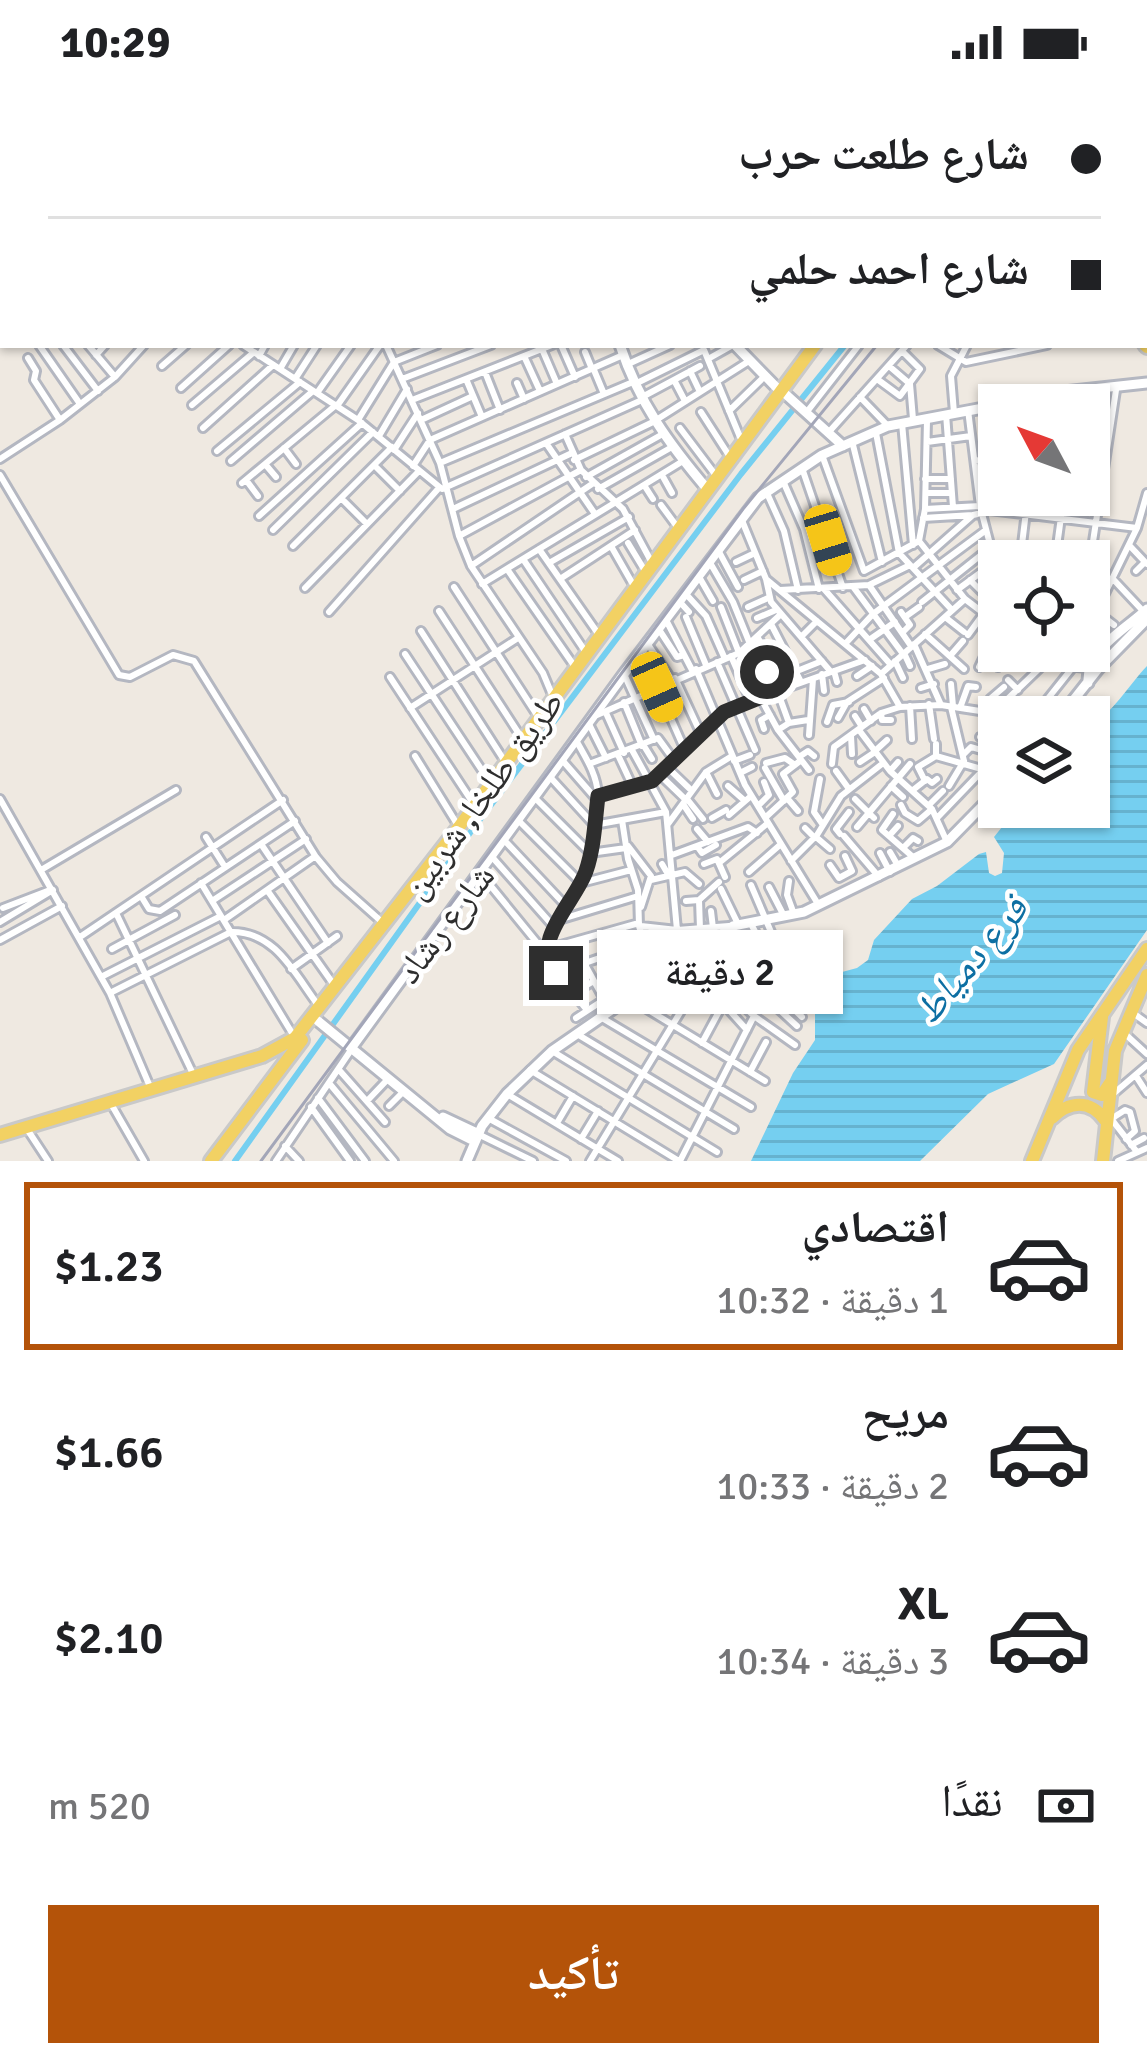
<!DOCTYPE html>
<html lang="ar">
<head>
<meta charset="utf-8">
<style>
	:root { --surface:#fff; --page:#f6f6f6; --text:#202124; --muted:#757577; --line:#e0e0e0; --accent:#b45309 }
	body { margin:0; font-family:Signika,"Noto Naskh Arabic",sans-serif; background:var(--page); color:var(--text); direction:rtl; height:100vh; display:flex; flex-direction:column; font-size:45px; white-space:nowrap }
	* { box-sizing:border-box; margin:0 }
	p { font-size:39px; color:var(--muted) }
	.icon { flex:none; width:66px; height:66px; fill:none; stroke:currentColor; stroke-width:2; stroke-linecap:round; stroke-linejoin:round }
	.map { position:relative; height:1077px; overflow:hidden; direction:ltr }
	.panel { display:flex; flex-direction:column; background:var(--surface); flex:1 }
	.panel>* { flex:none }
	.top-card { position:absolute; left:0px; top:0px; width:1149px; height:264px; box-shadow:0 3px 9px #0004; direction:rtl; display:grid; align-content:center; height:264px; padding:0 48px; background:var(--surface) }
	.needle { width:78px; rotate:311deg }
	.controls { position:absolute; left:978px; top:300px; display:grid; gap:24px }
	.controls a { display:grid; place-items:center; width:132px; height:132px; border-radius:0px; background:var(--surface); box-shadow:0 3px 9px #0004; font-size:60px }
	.end { position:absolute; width:54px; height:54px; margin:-27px; border:15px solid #2e2e2e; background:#fff; box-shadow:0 0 0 6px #fff }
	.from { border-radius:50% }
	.bubble { position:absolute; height:84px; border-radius:0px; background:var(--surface); box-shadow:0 3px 9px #0004; font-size:39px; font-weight:600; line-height:84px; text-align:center; direction:rtl }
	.car { position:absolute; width:36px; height:72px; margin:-36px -18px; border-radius:15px; box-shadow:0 0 9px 3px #0007; background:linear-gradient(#f5c518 24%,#345 0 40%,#f5c518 0 76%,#345 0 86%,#f5c518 0) }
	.top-card b { display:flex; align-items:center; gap:42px; height:114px; font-size:45px }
	.top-card b+b { border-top:3px solid var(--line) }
	.top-card i { width:30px; height:30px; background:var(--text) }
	ul { padding:21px 0 0; list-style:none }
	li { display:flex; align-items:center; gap:36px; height:168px; margin:0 24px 18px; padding:0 24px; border:6px solid transparent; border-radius:0px }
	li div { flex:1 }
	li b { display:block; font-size:45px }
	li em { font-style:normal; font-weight:600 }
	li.on { border-color:var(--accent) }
	li>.icon { width:108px; height:108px; stroke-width:1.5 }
	.pay { display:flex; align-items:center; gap:30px; height:132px; padding:0 48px; font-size:45px }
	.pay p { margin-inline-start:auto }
	.action { display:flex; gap:24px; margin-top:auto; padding:24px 48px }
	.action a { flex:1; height:138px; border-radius:0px; background:var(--accent); color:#fff; font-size:48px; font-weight:600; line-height:138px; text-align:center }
	.status { display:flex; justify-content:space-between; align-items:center; height:84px; padding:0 60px; background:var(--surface); direction:ltr }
	.status svg { height:33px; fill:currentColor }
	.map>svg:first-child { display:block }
	.water { fill:url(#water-rules) }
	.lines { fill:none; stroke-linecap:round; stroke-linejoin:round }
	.canal { stroke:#75cff0; stroke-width:6 }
	.street-casing { stroke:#b4b7c1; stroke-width:12 }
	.secondary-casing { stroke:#b4b7c1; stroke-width:15 }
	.primary-casing { stroke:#c9c9c9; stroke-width:18 }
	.street { stroke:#fff; stroke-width:6 }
	.secondary { stroke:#fff; stroke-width:9 }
	.primary { stroke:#f2d163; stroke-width:12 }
	.rail { stroke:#a3a6b8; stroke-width:3 }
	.route { stroke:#2e2e2e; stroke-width:15 }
	.labels { text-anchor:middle; stroke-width:9; stroke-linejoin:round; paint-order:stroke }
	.street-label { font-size:36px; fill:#2e2e2e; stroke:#fff }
	.water-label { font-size:39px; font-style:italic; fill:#0d6fa3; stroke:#fff }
</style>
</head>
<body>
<div class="status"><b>10:29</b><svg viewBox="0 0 49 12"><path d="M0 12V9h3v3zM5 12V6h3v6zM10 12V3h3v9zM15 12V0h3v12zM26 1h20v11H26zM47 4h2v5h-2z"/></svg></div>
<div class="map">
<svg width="1147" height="1077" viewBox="0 0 1147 1077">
	<defs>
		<pattern id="water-rules" width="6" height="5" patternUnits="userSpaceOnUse" patternTransform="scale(3)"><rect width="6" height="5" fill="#75cff0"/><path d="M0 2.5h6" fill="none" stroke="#66b2ce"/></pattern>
	</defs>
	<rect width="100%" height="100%" fill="#efe9e1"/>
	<path class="water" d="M1147,582V846L1054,980L988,1010L920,1077H751L793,989L815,956V927L842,888L857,884L868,876L874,856L912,815L937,802L979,770L986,768L989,789L995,792L1002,789L1004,769L994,753L1018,723H1089V643C1112,630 1128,602 1147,582Z"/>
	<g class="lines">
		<path class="canal" d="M1000,3L1001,0
			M235,1077L472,746L741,390L845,261"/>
		<defs>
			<path id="street" d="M10,0L11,3
				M25,0L26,3
				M245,0L247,3
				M315,0L326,3
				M437,0L440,3
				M740,0L741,3
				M857,0L858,3
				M872,0V3
				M1122,0L1147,2
				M796,2L797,3
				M895,2V0
				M920,2V0
				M283,3L284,0
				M347,3V0
				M401,3L404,0
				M509,3L514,0
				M541,3L548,0
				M612,3L618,0
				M674,3L685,0
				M756,3L765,0
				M831,3L841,0
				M1077,3L1079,0
				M1100,3L1103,0
				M1146,32H1147
				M1146,56H1147
				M1146,83H1147
				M1146,116H1147
				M0,121L3,119
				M1146,155H1147
				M1146,164L1147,166
				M0,237L3,235
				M39,261L80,320
				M63,261L98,307
				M88,261L115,293
				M243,261L358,336L442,405L642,316
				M386,261L440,379L459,452L471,482L543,589L553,613
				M561,261L575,293
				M938,261L966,278L1047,261
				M542,265L557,300
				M585,268L592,285
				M96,271L105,261
				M259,272L265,261
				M524,272L540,307
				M28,274L36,287L34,296L60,336
				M708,275L733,261
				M626,281L670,261
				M162,282L186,261
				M889,282L910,300L913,335
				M280,285L294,261
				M594,286L604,310
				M690,287L700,308
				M485,288L500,326
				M295,295L317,261
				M402,295L491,261
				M466,295L482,333
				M877,295L900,312L920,285L902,267
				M674,296L685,317
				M517,299L524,315
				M637,299L704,266L740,353
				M181,304L229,261
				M317,309L351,261
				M644,312L700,282
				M860,313L887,341
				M412,316L552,261
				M192,321L253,269
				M337,322L380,261
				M994,322L999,354
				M968,326L980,422L999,495
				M729,327L765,292
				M701,328L728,370
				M806,329L859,261
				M954,329L951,292L967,261
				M946,330L953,423
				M358,336L394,278L437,261
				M421,336L473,312
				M927,336L925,425L919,457L965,515L999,541L979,583
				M902,339L913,461
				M203,344L272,282
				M680,344L714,389
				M828,349L907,261
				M876,349L899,469L952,526
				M565,350L581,386L623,425L652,479
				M379,352L407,305
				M852,357L882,478
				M927,358L971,352
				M546,359L595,430
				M284,364L296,380
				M394,366L418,329
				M217,367L300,298
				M822,371L864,487L919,457
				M0,375L60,336L115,293L144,261
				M574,376L653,338L749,277
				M231,377L313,307
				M975,377L999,372
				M440,379L633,298
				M265,380L276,393
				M374,381L400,407
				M413,382L430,356L623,271
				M802,384L843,504
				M0,391L119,591L130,593L173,571L194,577L316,773L337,798L382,838
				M662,391L672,409
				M586,393L661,351
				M925,395H951
				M246,396L258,412
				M783,397L804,445L819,505
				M242,399L336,321
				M644,401L653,415
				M598,405L672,363
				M766,407L784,447L798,506
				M926,409H952
				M1007,411L1009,428
				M341,414L367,440
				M661,421L678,444
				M453,425L572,369
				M925,425L980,422
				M981,425L1137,444
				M259,432L362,339
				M741,434L766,495L881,590L900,623
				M923,434L973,431
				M273,446L373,348
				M459,452L581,386
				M628,459L645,487
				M1129,461L1147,480
				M293,462L392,363
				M611,462L635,504
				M539,465L599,551
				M718,466L738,503
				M523,475L585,567
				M709,477L733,518L750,560
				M1020,477L1028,411
				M1055,477L1064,411
				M736,478L755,469
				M549,479L629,433
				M471,482L592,400
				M913,484L973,431L982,429
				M1089,484L1116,306
				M507,485L575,583
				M1136,487L1145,478
				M698,491L713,517
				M560,495L635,446
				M766,495L771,518L831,588
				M1113,495L1143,527
				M744,496L763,487
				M970,496L990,516
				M482,500L683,377
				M869,501L911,562
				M454,503L539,634
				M305,504L419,387
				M854,504L903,570
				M824,505L891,581
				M979,505L998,492
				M780,506L869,501L910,481
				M957,506L995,478
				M685,509L706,532L725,575
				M679,517L689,528
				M922,518L991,463L1022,464
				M1089,522L1114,541
				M721,523L739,569
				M748,523L768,514
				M439,527L521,653
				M329,528L438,405
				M901,528L910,541L902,549
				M686,533L706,581
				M905,533L919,523
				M945,533L964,548
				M989,533L999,521
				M757,534L776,526
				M666,536L692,586
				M771,540L801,598
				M1089,542L1137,444L1147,409
				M658,544L677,573L684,571
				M421,547L504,676
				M925,550L964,585
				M968,551L984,529
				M801,553L817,537
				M758,554L772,578
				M1089,555L1095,559
				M869,556L895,538
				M647,559L672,596
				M845,560L873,530L986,446
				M914,560L941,621
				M998,563H999
				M1027,567L1044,580L1088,584
				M904,569L910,582
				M405,570L489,697
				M731,572L750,616
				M950,572L963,557
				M637,573L657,603L684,664
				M895,577L903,594
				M717,578L755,666
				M998,583L1016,567
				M1068,583L1076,567
				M696,585L745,701L818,820
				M928,585L945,580
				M797,587L822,577
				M834,587L837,598
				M767,588L776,607
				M624,590L654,656
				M822,590L824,607
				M881,590L965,515
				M857,592L872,582
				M390,593L473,719
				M675,594L700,648
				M762,596L768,610
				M1008,596L1018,606
				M951,600L953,622
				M921,604L934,600
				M777,606L789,639
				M760,613L778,646L809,686
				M1011,613L1035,633
				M624,618L642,662
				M929,620L934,655
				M910,622L912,655
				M951,623L964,677
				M410,624L518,554
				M960,624L968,602L976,603
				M864,625L871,637
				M998,626L990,615L1004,603
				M606,629L624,669
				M881,629L882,636H891
				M597,631L739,569L781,530
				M855,632L862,643
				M1034,632L1073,583
				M838,634L847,618L884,594
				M827,638L833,621L849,618
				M589,640L606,674
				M764,645L761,636L770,631
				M778,646L789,639L808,636
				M859,646L890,687L932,725L947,758
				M809,651L813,595
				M851,652L852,670
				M980,653L999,663
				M577,658C586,674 597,691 598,711C598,733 593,764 586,786C577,816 529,859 556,889L643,859
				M644,662L652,675
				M632,666L666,728L677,846
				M875,667L887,656
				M618,671L633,703
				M963,671L971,663L981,666
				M415,672L457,740
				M936,672L999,690
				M799,673L808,667L814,672
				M563,677L597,716
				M734,677L750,671
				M860,678L875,668
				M766,679L785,674L795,681
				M589,680L658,654L674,676
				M832,680L834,663L881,629L900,623L941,621L993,629L1044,580
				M667,683L692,707
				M765,684L784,717
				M836,687L849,705
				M890,687L898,678
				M706,688L717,710
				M740,689L752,683
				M659,690L686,716
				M551,694L594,741L666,728
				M820,695L814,728L823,741
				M925,697L918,683L936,672V660
				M728,702L745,717
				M891,702L903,713
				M949,702L964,677
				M913,706L927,695L932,699L937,695
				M598,712L652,697L730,624L865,576
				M787,714L798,727
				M0,715L110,909L151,1005
				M536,715L590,769L626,764
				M687,715L703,735
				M855,715L874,734
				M683,720L693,735
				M901,721L905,729L918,737L932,725
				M929,721L943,707
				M758,722L769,711L764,698
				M893,730L882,746L913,773
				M729,731L751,712
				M766,733L793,708L783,690L800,677
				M712,734L726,726
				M937,734L985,684
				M622,736L628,775L638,806L639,842L654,897
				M520,738L581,799L631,786
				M668,740L706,688L732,672
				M857,743L910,680
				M805,744L815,754
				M697,745L708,758
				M840,750L836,745L849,728
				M844,752L879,793
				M889,752L898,742
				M206,753L225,783
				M816,753L830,765
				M505,757L567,823
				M261,760L328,859
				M628,762L651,792L641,823
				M697,762L702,769L716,761
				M903,764L913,754L918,757
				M890,768L897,780
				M880,769L890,788
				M672,771L748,743L757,749
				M493,774L554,843
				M791,777L817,751L841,712L882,680
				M719,779L768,739
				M662,780L669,792
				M704,780L717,775L725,793
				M830,781L839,794L852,787L845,772
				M41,786L176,706
				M749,788L781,760
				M481,790L547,871
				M651,796L685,788L699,800
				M789,797L787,811L794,830
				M201,799L295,954
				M751,801L774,855
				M769,803L784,832
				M721,805L738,840
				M267,806L334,901
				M141,812L149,825L160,827L295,737
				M212,817L306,755
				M686,817L699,816
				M3,824L50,806
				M711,827L713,844
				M116,829L194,992
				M562,835L638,812
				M224,836L314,773
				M0,838L53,806
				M750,838L769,874L813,912
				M641,842L677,846L729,842
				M700,845L699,816L719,798
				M80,853L283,716
				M717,853L802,933
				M0,856L62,822
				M708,860L797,942
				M550,864L639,839
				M112,865L175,831
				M626,865L638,893
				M604,872L626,918
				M691,872L754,932L795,961
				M584,879L604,915
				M291,885L337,852
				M101,893L221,832
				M566,900L587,926
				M710,905L747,946
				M110,909L231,848C275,847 294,889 318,921
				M573,909L594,897
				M632,916L765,997
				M1133,929L1147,939
				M576,934L651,885
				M602,934L751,1023
				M1123,948L1147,970
				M577,950L734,1045
				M702,959L723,920
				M552,967L717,1068
				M530,986L679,1077
				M340,987L385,1038
				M750,988L766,958
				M1136,992L1147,1009
				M329,999L394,1077
				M507,1010L618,1077
				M1113,1010L1147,981
				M318,1014L365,1077
				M367,1017L387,996
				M110,1018L144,1077
				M389,1022L403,1008
				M311,1023L350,1077
				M1109,1032L1137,1068
				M488,1034L566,1077
				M1111,1035L1125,1026L1130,1028L1135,1047L1126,1055
				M557,1039L573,1012
				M27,1045L48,1077
				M480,1051L533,1077
				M581,1055L598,1027
				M1131,1061L1144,1054
				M285,1062L299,1077
				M276,1077L351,966
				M590,1077L695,904
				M680,1077L754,932
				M1118,1077L1147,1064"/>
			<path id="secondary" d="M488,0L491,3
				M535,0L537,3
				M620,261C639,319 669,360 708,406
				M735,261L776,303
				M781,306L843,362
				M1000,321L1064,308L1147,299
				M1088,599C1086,565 1125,546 1147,525
				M1060,633L1098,585L1147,535
				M318,937L450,1045L474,1057
				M352,963L624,590L758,414L822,371L888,342L999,321
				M443,1033L477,1049
				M467,1077L482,1042L507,1010L552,967L733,842L804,828L947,758L999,705"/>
			<path id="primary" d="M979,3L980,0
				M1010,3L1011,0
				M1146,241L1147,242
				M1145,261L1147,263
				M1102,933L1093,1008L1102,1011L1110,999
				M1052,1034C1069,1017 1090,1015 1105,1036
				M0,1051L262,972L295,954L459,743L815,261
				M211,1077L302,956
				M1032,1077L1078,966L1147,865
				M1103,1077L1115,967L1147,891"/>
		</defs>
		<use href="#street" class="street-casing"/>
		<use href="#secondary" class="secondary-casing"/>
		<use href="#primary" class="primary-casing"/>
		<use href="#street" class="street"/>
		<use href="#secondary" class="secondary"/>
		<use href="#primary" class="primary"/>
		<path class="rail" d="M1087,3L1090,0
			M261,1077L743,425L877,261"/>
	</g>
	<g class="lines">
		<path class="route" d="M556,889C529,858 576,817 586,787C594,764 595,737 598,712L652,697L724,628L776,607L767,588"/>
	</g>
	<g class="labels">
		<g class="street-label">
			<text transform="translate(482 710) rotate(-54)" y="13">طريق طلخا, شربين</text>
			<text transform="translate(444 839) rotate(-53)" y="13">شارع رشاد</text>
		</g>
		<g class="water-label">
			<text transform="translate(970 875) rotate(-50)" y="14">فرع دمياط</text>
		</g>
	</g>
</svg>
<div class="controls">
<a><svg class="needle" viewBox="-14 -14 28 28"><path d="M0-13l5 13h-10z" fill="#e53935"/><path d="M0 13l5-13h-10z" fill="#757577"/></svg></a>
<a><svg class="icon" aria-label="locate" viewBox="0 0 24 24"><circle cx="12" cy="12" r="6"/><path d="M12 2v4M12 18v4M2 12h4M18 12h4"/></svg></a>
<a><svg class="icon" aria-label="layers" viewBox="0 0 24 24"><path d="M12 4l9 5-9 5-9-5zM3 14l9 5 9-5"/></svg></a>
</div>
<i class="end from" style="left:767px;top:588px"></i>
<i class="end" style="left:556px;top:889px"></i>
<div class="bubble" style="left:597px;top:846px;width:246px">2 دقيقة</div>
<i class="car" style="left:828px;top:456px;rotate:163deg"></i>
<i class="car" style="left:657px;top:603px;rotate:156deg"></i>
<div class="top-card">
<b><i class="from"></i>شارع طلعت حرب</b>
<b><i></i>شارع احمد حلمي</b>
</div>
</div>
<section class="panel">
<ul>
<li class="on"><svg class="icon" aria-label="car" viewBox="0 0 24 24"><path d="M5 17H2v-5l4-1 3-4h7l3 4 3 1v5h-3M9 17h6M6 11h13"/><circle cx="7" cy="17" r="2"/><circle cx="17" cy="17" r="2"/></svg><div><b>اقتصادي</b><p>1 دقيقة · 10:32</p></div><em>$1.23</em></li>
<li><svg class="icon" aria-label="car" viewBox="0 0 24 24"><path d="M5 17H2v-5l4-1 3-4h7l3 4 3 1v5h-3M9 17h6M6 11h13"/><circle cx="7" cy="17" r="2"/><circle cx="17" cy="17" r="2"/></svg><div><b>مريح</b><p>2 دقيقة · 10:33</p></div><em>$1.66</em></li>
<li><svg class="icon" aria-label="car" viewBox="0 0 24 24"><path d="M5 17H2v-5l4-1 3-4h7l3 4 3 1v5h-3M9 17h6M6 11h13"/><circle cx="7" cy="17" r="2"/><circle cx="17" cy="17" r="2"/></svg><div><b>XL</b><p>3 دقيقة · 10:34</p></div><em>$2.10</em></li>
</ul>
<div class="pay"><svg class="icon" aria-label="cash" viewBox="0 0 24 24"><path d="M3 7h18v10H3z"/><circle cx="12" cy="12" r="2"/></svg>نقدًا<p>520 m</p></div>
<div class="action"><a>تأكيد</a></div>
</section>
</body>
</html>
